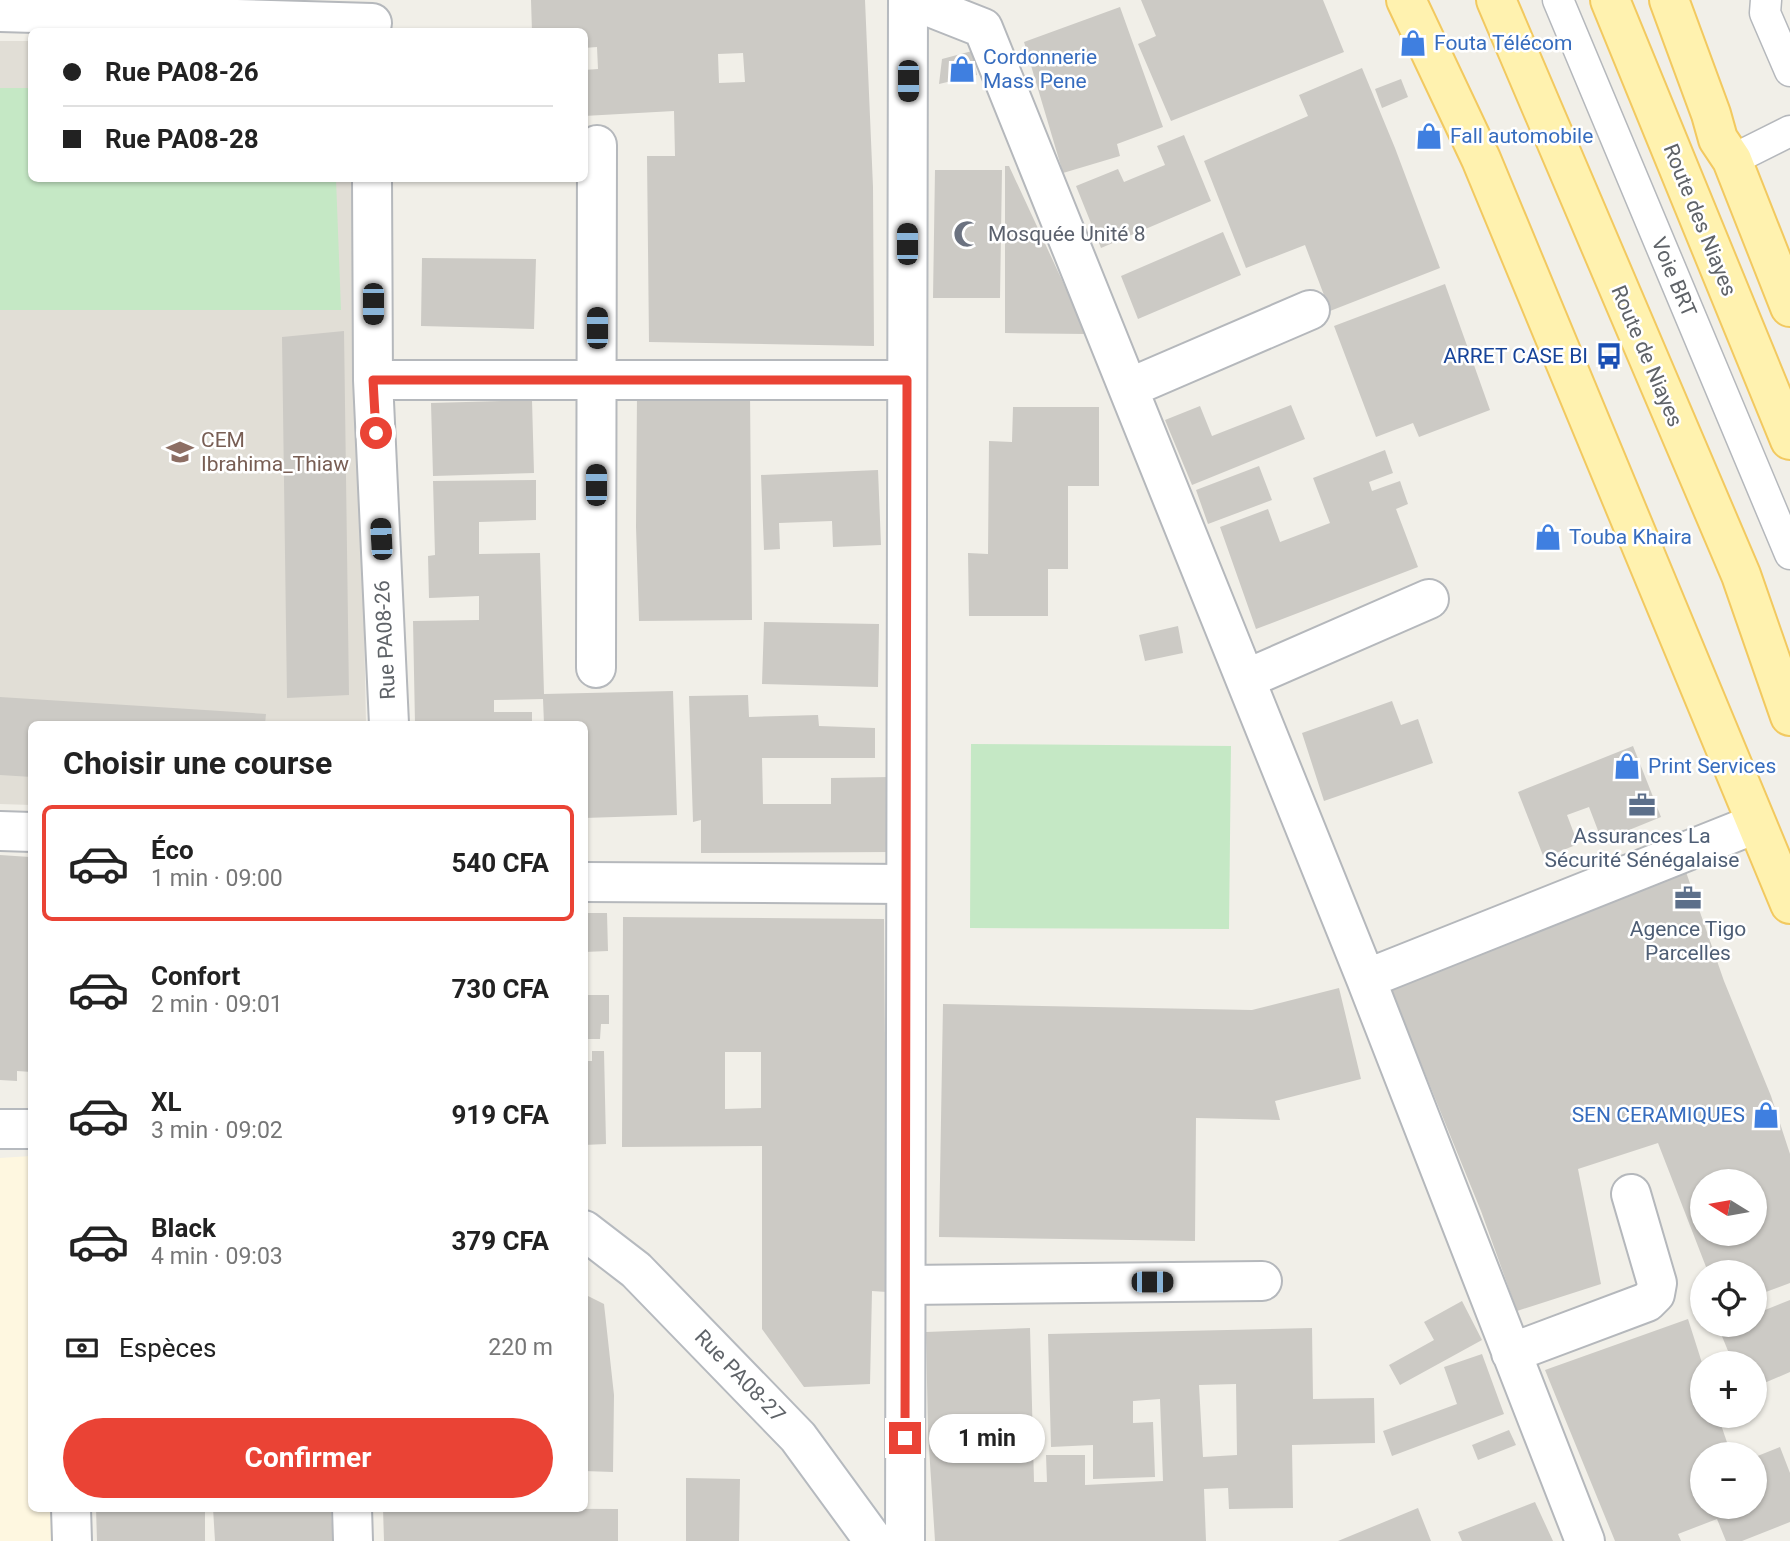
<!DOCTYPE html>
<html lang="fr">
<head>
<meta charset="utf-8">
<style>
	:root { --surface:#fff; --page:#f6f6f6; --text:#222; --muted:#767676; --line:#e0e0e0; --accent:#ea4335 }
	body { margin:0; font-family:Roboto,sans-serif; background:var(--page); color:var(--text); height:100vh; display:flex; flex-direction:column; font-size:26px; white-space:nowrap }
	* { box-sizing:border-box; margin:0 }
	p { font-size:23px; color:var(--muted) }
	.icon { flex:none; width:38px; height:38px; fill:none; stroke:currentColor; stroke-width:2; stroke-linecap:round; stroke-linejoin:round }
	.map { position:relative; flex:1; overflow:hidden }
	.drawer { position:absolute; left:28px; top:721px; width:560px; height:791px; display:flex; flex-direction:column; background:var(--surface); border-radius:10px; box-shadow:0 2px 5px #0004 }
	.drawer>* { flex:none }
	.guide { position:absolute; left:28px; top:28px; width:560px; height:154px; border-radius:10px; box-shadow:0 2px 5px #0004; display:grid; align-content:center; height:154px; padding:0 35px; background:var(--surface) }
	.needle { width:46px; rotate:281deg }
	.controls { position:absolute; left:1690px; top:1169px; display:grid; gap:14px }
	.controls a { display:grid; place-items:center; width:77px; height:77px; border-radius:50%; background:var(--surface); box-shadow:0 2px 5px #0004; font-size:35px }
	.end { position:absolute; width:32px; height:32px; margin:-16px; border:9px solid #ea4335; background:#fff; box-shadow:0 0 0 4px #fff }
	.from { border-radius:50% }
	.bubble { position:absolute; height:49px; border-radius:24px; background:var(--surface); box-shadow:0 2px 5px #0004; font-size:23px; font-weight:700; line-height:49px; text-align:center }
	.car { position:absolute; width:21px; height:42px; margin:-21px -10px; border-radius:9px; box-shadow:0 0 5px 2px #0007; background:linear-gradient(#222 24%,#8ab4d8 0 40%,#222 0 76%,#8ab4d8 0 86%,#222 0) }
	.guide b { display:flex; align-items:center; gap:24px; height:66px; font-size:26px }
	.guide b+b { border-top:2px solid var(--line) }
	.guide i { width:18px; height:18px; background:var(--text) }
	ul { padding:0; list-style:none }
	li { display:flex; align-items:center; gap:21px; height:116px; margin:0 14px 10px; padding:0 21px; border:4px solid transparent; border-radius:10px }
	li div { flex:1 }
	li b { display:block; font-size:26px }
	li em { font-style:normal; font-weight:700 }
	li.current { border-color:var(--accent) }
	li>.icon { width:63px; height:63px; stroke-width:1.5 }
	h2 { padding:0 35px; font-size:32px; line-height:84px }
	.pay { display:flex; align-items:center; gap:18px; height:77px; padding:0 35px; font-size:26px }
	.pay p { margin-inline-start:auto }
	.cta { display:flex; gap:14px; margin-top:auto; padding:14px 35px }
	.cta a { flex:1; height:80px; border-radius:42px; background:var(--accent); color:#fff; font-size:28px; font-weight:700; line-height:80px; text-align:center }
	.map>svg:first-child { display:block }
	.commercial { fill:#fef7e0 }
	.education { fill:#e1ded6 }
	.green { fill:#c5e8c5 }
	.building { fill:#cccac5; fill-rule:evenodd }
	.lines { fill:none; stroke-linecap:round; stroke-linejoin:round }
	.lane-casing { stroke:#b5b8bc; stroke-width:33 }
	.street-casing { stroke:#b5b8bc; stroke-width:42 }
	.secondary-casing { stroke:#b6babf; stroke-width:42 }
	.primary-casing { stroke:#f2c960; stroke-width:42 }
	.lane { stroke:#fff; stroke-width:30 }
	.street { stroke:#fff; stroke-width:38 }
	.secondary { stroke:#fff; stroke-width:38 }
	.primary { stroke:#fff2af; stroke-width:38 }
	.route { stroke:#ea4335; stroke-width:9 }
	.labels { text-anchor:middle; stroke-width:5; stroke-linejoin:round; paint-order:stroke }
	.shop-label { font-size:21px; fill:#366cbe; stroke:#fff; text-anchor:start }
	.street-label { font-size:21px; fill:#5f6368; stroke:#fff }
	.worship-label { font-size:21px; fill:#5b616d; stroke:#fff; text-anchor:start }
	.transit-label { font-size:21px; fill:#164399; stroke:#fff; text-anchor:end }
	.education-label { font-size:21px; fill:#785e54; stroke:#fff; text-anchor:start }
	.service-label { font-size:21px; fill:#4e5e75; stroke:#fff }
</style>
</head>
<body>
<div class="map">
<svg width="1790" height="1541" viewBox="0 0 1790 1541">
	<rect width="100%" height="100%" fill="#f1efe8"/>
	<path class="commercial" d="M31,1156L32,1508L53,1509L54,1541H0V1158Z"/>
	<path class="education" d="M0,41H31L32,178L355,179L366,724H32L31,805L0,804Z"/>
	<path class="green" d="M0,88H31L32,178L336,179L341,310H0Z
		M971,744L1231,746L1229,929L970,928Z"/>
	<path class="building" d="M531,0H865L873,187L874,346L649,342L647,156H675L674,111L584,116V70L598,69L597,47L584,48V32H532ZM743,53L745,82L719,83L718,54Z
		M1141,0H1323L1344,52L1171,121L1138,44L1156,36Z
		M1120,7L1163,127L1117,144L1120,156L1063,173L1024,42Z
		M972,51L977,75L939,84L942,59Z
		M1362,68L1395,148L1440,268L1330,311L1305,245L1246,268L1204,161L1308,116L1299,95Z
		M1401,79L1408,97L1382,108L1375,89Z
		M1184,135L1211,201L1101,248L1076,186L1118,169L1124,182L1165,165L1157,146Z
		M1005,166H1009L1087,334L1005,333Z
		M935,170H1002L1000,298H933Z
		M1223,232L1241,275L1138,319L1121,276Z
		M422,258L536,259L534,329L421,326Z
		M1445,284L1490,410L1419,437L1413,423L1376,437L1334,326Z
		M344,331L349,695L287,698L282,337Z
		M750,393L752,620L639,621L636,527L637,395Z
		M532,400L534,473L433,476L431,403Z
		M1291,405L1305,439L1192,485L1165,420L1200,406L1212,436Z
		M1013,407H1099V486H1068V569H1048V616H969L968,553L988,554L989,441L1012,442Z
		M1385,450L1393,473L1369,482L1372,491L1400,481L1408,504L1396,509L1418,567L1256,629L1220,527L1268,509L1280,542L1330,523L1313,478Z
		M1259,466L1272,500L1208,524L1196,490Z
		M878,470L881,545L833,547L832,521L779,523L780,549L764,550L761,475Z
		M536,480V520L479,522V554L540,553L544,694L673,691L677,815L584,818V724H544L543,699L494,700V712H532V724H415L413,621L479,620V596L429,598L428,556L435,555L433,481Z
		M764,622L879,624L878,687L762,684Z
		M1178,626L1183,653L1145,661L1139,635Z
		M748,695L749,717L818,715L819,726L875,728V758H762L763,804H831V778L890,777V852L701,853V820L693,822L689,696Z
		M0,697L266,714L265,724H32V777L0,775Z
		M1392,701L1401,725L1418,719L1433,763L1324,801L1302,733Z
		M1633,746L1661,817L1602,841L1589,807L1567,815L1578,844L1544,858L1518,792Z
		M0,855L30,857L29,895H32V1072L17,1071V1081L0,1080Z
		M1686,872L1724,981L1771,1096L1790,1154V1283L1755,1296V1272H1708L1658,1143L1578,1169L1601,1284L1517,1311L1481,1211L1391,990L1572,915ZM1703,1181H1755V1234H1703Z
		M584,913H607L608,951L584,952Z
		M623,917L884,919L887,1292L872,1291L870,1384L804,1387L762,1329V1146L622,1147ZM725,1052H761V1108L725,1109Z
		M1339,988L1361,1079L1275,1101L1280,1120L1196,1118L1195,1241L939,1237L943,1004L1252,1010Z
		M584,995H609V1024H601L600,1039H587V1051H584Z
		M592,1051H604L606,1144L584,1145V1061H592Z
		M584,1294L604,1304L614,1395L613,1472L584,1471Z
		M1790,1300V1372L1755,1387V1363H1733L1719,1329L1730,1325H1755V1314Z
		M1462,1301L1482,1340L1400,1385L1389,1365L1434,1340L1424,1322Z
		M1688,1319L1703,1366V1416H1718L1731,1454H1703V1507H1755V1457L1780,1447L1790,1473V1522L1742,1541H1726L1717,1519L1678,1534L1681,1541H1615L1545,1370Z
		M1030,1328L1034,1482H1047L1046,1455H1085V1485L1163,1481L1160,1399L1133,1401V1423L1153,1422L1155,1477L1093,1479V1445L1051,1447L1048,1334L1312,1328L1313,1399L1374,1398L1375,1443L1292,1445L1293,1508L1229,1509L1228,1488L1204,1489L1206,1541H935L928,1432L926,1332ZM1236,1384L1237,1455L1203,1457L1199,1385Z
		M1482,1354L1504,1414L1392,1456L1383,1431L1457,1404L1444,1367Z
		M1509,1430L1516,1445L1478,1460L1472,1445Z
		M686,1478L740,1479L739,1541H686Z
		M1535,1502L1553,1541H1462L1458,1532Z
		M96,1508H205V1541H97Z
		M213,1508H331L333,1541H215Z
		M383,1508L618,1509V1541H384Z
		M1418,1508L1431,1541H1338Z"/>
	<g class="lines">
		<defs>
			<path id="lane" d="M1558,0L1790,554
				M1766,0L1765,13L1790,71
				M1732,160L1790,131"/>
			<path id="street" d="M912,0L983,28L1366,979L1585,1541
				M0,12L372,23
				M372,178L373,380L389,724
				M373,380H907
				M1129,388L1310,310
				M596,668L597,145
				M1246,679L1429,599
				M0,831L32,832
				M584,882L906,884
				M1366,979L1755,824
				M906,1285L1262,1281
				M1511,1353L1647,1302L1655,1294L1657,1283L1631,1194
				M71,1508L72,1541
				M352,1508L353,1541"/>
			<path id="secondary" d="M0,1129H32
				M584,1230L636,1270L798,1437L874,1541
				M905,1541L908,0"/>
			<path id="primary" d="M1406,0L1481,159L1790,904
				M1496,0L1741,575L1790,716
				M1610,0L1790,440
				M1669,0L1711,114L1718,139L1732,160L1790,307"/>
		</defs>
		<use href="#lane" class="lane-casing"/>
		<use href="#street" class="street-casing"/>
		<use href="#secondary" class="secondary-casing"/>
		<use href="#primary" class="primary-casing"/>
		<use href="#lane" class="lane"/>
		<use href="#street" class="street"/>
		<use href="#secondary" class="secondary"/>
		<use href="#primary" class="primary"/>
	</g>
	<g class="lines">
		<path class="route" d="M376,433L373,380H907L905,1438"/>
	</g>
	<defs>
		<symbol id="shop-bare" viewBox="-9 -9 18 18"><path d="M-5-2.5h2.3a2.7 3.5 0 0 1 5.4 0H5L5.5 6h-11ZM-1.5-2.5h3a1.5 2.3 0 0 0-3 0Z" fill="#3f7fe0" stroke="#fff" stroke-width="2.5" paint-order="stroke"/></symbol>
		<symbol id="mosque-bare" viewBox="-9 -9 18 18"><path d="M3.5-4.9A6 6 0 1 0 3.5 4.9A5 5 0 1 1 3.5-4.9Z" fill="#6b7280" stroke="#fff" stroke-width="2.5" paint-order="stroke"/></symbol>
		<symbol id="bus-bare" viewBox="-9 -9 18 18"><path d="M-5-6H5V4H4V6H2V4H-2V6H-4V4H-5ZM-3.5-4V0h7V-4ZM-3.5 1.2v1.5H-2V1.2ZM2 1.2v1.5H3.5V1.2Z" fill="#1a4fb4" stroke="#fff" stroke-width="2.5" paint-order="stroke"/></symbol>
		<symbol id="school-bare" viewBox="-9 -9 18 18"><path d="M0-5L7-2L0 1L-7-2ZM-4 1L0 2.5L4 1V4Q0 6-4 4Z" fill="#8d6e63" stroke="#fff" stroke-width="2.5" paint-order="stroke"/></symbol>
		<symbol id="office-bare" viewBox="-9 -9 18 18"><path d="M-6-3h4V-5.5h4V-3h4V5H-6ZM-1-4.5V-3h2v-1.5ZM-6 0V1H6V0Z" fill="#5c6f8a" stroke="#fff" stroke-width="2.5" paint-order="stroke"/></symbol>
	</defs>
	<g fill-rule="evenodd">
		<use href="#shop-bare" x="1394" y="24" width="38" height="38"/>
		<use href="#shop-bare" x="943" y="50" width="38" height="38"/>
		<use href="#shop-bare" x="1410" y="117" width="38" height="38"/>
		<use href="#mosque-bare" x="948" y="215" width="38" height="38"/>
		<use href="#bus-bare" x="1590" y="337" width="38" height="38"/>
		<use href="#school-bare" x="161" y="433" width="38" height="38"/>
		<use href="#shop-bare" x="1529" y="518" width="38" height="38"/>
		<use href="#shop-bare" x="1608" y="747" width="38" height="38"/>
		<use href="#office-bare" x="1623" y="786" width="38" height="38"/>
		<use href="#office-bare" x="1669" y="879" width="38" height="38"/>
		<use href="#shop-bare" x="1747" y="1096" width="38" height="38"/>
	</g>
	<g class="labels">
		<g class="shop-label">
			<text x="1434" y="50">Fouta Télécom</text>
			<text x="983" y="64">Cordonnerie<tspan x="983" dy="24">Mass Pene</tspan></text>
			<text x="1450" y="143">Fall automobile</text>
			<text x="1569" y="544">Touba Khaira</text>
			<text x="1648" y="773">Print Services</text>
			<text x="1745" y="1122" text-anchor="end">SEN CERAMIQUES</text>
		</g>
		<g class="street-label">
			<text transform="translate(1700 220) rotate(68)" y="7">Route des Niayes</text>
			<text transform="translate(1674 277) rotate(67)" y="7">Voie BRT</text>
			<text transform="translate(1647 356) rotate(67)" y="7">Route de Niayes</text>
			<text transform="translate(385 640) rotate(-93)" y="7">Rue PA08-26</text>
			<text transform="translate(740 1376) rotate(46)" y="7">Rue PA08-27</text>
		</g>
		<g class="worship-label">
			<text x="988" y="241">Mosquée Unité 8</text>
		</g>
		<g class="transit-label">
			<text x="1588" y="363">ARRET CASE BI</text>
		</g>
		<g class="education-label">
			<text x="201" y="447">CEM<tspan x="201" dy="24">Ibrahima_Thiaw</tspan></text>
		</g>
		<g class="service-label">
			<text x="1642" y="843">Assurances La<tspan x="1642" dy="24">Sécurité Sénégalaise</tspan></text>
			<text x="1688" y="936">Agence Tigo<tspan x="1688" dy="24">Parcelles</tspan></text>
		</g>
	</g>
</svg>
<div class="controls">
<a><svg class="needle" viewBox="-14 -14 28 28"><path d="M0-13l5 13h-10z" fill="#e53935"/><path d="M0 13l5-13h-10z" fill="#767676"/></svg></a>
<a><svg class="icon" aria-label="locate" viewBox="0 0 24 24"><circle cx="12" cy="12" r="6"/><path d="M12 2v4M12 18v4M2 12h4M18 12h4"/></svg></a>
<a>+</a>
<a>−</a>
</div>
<i class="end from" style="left:376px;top:433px"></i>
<i class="end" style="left:905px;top:1438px"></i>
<div class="bubble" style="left:929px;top:1414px;width:116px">1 min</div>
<i class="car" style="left:908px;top:81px;rotate:180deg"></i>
<i class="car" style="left:907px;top:244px;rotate:0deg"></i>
<i class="car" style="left:373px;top:304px;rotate:180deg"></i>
<i class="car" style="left:597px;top:328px;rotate:0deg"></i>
<i class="car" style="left:596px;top:485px;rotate:0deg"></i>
<i class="car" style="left:381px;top:539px;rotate:357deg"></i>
<i class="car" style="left:1152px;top:1282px;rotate:90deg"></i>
<div class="guide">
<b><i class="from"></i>Rue PA08-26</b>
<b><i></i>Rue PA08-28</b>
</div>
<section class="drawer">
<h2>Choisir une course</h2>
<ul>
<li class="current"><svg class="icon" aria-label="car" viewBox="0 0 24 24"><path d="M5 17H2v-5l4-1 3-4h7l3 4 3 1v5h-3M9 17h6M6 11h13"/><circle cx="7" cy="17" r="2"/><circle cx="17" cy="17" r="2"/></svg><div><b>Éco</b><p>1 min · 09:00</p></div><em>540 CFA</em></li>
<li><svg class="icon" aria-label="car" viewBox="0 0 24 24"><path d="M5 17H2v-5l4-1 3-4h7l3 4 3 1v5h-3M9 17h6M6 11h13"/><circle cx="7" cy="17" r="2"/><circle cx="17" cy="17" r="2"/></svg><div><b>Confort</b><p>2 min · 09:01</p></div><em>730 CFA</em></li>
<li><svg class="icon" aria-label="car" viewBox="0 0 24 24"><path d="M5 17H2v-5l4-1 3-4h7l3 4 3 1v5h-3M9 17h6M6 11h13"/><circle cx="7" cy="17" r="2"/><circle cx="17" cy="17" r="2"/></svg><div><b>XL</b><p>3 min · 09:02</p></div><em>919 CFA</em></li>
<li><svg class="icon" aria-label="car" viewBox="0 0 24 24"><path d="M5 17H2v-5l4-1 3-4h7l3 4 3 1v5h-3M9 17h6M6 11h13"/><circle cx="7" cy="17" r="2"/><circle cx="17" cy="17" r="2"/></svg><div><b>Black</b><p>4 min · 09:03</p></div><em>379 CFA</em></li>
</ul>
<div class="pay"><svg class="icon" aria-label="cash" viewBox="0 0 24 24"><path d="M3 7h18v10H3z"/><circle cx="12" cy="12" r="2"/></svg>Espèces<p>220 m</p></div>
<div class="cta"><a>Confirmer</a></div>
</section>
</div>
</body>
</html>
